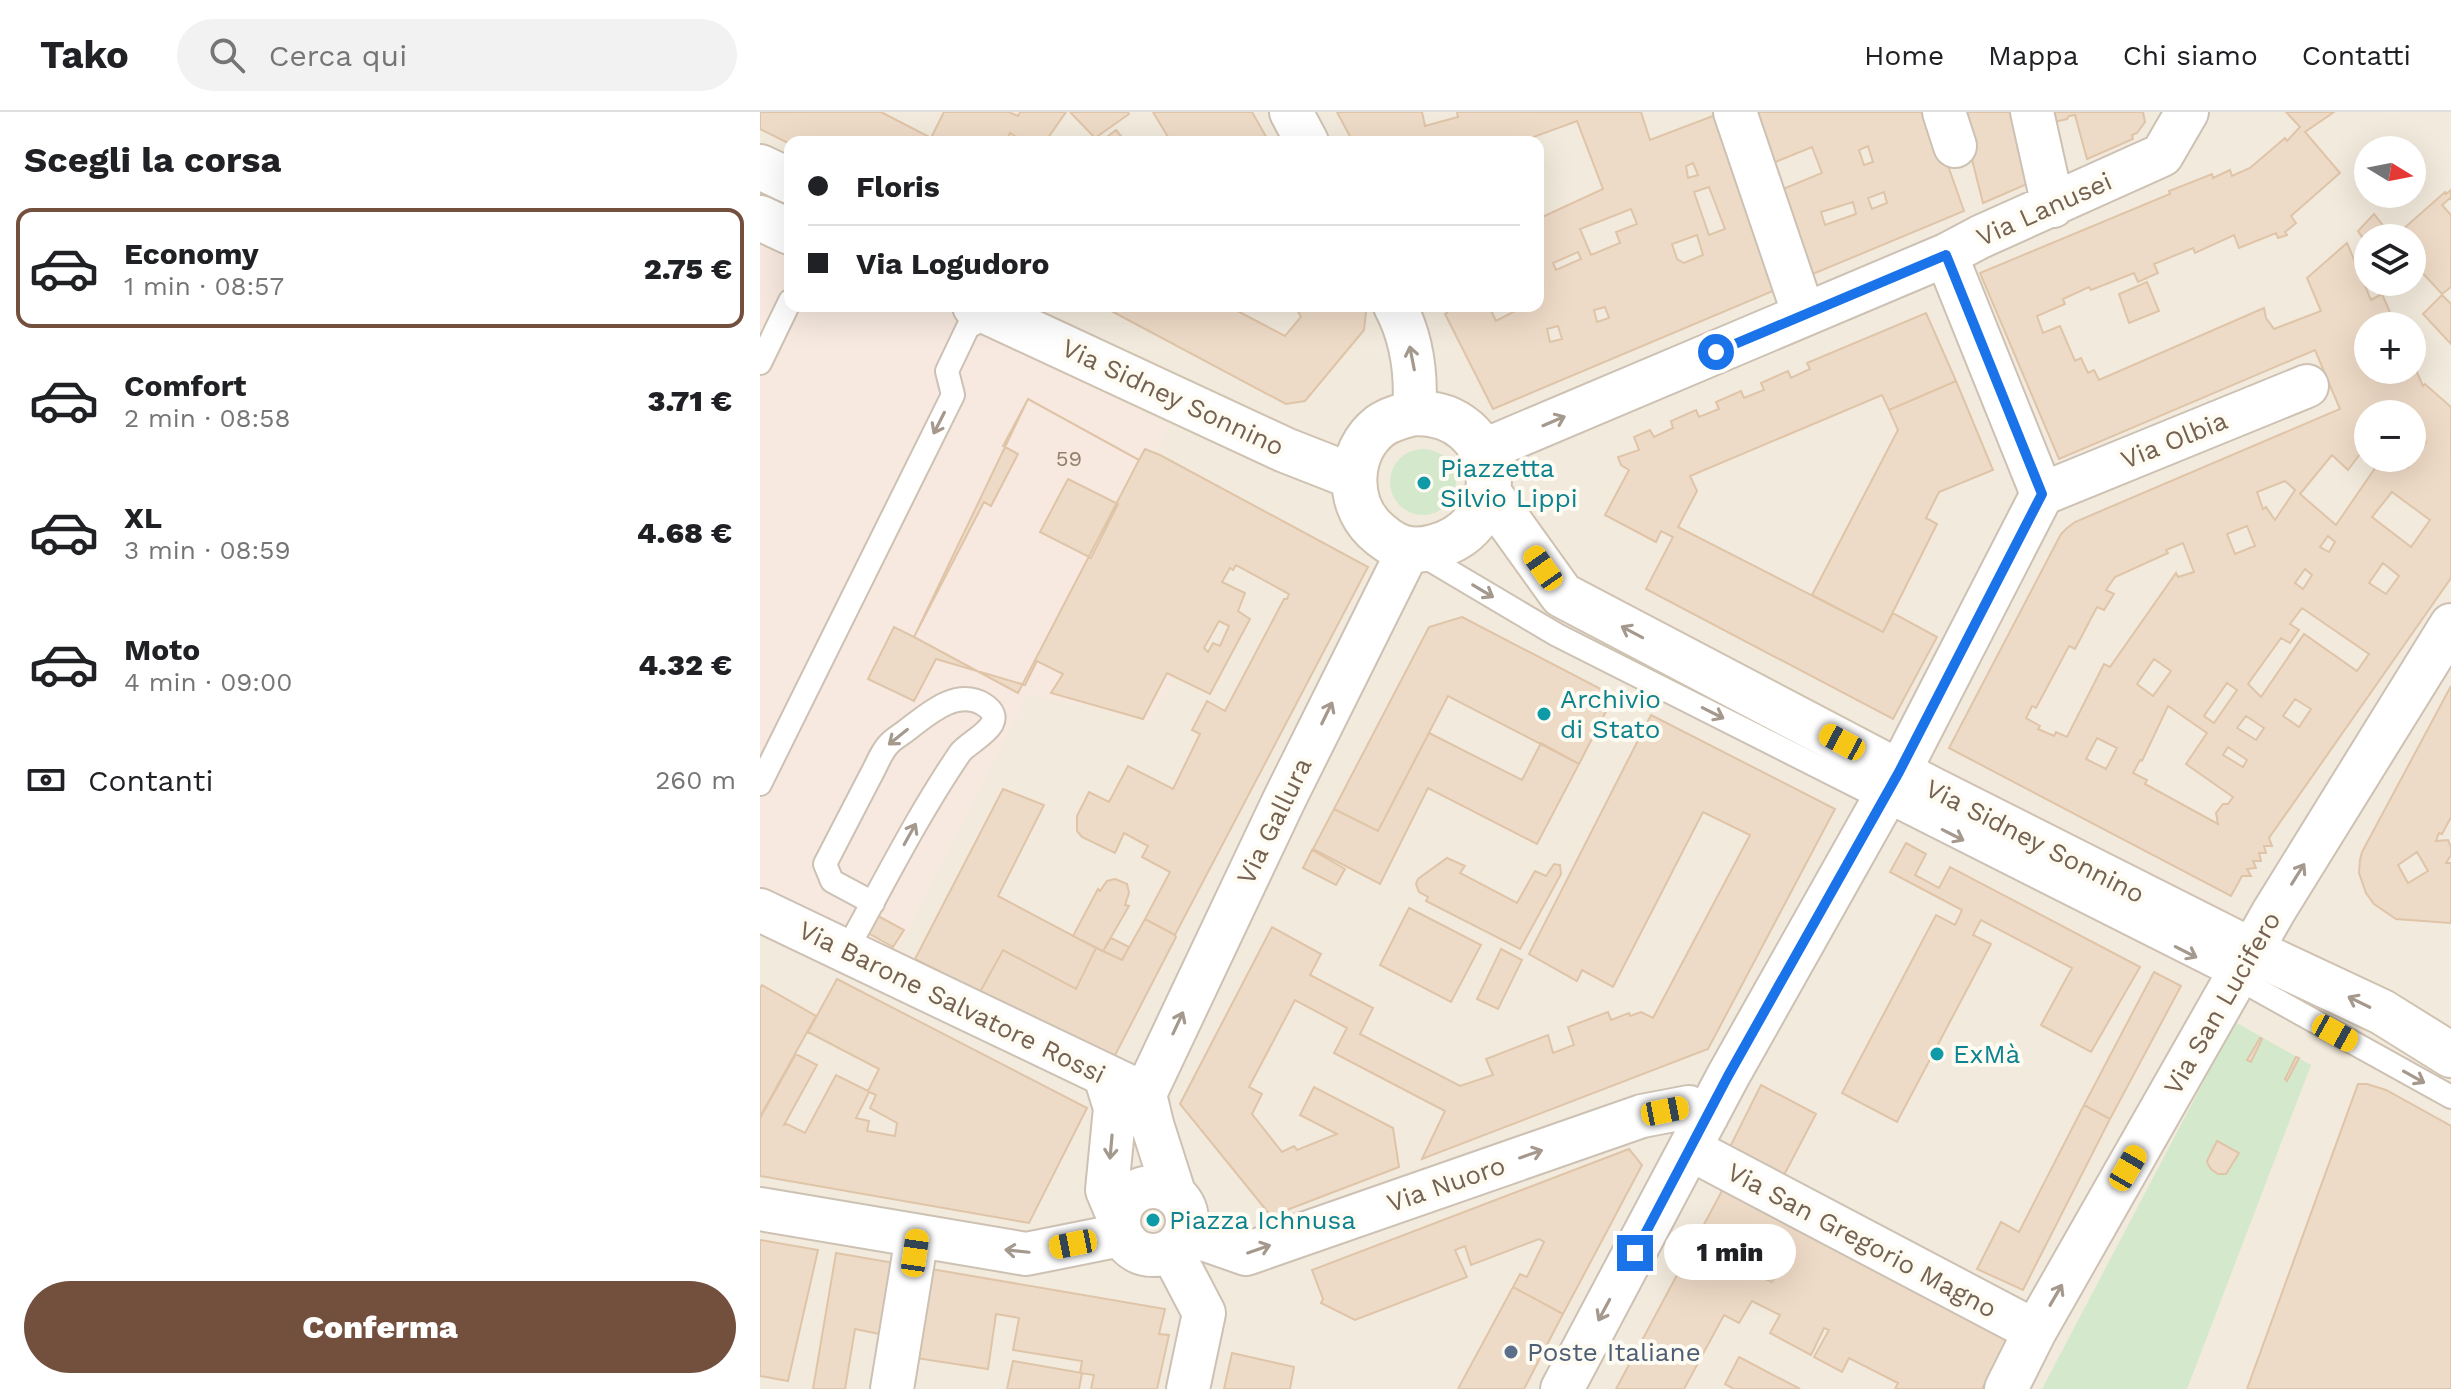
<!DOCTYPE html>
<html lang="it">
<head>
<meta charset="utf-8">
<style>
	:root { --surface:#fff; --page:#f2f2f2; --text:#202124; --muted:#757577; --line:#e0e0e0; --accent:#734f3e }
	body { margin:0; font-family:"Work Sans",sans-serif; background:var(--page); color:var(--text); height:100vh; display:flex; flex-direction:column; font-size:30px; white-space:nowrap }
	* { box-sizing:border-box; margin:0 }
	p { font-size:26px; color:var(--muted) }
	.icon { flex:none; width:44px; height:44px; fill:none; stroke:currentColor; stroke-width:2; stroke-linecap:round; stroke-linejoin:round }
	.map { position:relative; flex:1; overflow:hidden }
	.details { display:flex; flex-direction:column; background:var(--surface); width:760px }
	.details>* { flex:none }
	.hud { position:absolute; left:24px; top:24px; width:760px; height:176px; border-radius:16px; box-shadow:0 8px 32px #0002; display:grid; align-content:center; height:176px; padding:0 24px; background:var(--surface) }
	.needle { width:52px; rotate:100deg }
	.tools { position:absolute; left:1594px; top:24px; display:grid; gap:16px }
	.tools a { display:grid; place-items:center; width:72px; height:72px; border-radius:50%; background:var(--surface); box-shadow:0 8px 32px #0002; font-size:40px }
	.end { position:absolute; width:36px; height:36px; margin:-18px; border:10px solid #1a73e8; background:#fff; box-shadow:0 0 0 4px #fff }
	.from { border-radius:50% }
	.bubble { position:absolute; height:56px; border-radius:28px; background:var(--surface); box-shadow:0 8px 32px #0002; font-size:26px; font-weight:800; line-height:56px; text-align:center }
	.car { position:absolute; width:24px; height:48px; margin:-24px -12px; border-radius:10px; box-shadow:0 0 6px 2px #0007; background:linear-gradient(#f5c518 24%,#345 0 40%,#f5c518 0 76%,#345 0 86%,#f5c518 0) }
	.hud b { display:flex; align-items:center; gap:28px; height:76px; font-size:30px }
	.hud b+b { border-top:2px solid var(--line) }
	.hud i { width:20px; height:20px; background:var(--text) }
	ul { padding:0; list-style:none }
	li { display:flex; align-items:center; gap:24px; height:120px; margin:0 16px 12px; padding:0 8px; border:4px solid transparent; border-radius:16px }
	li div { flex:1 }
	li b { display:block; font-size:30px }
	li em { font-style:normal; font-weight:800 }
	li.active { border-color:var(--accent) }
	li>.icon { width:72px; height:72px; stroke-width:1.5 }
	h2 { padding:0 24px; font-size:36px; line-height:96px }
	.pay { display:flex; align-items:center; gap:20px; height:88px; padding:0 24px; font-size:30px }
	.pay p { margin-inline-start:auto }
	.button { display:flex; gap:16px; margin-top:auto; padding:16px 24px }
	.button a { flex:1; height:92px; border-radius:48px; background:var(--accent); color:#fff; font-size:32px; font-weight:800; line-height:92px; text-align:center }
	header { display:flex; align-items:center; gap:48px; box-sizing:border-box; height:112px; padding:0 40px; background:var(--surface); border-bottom:2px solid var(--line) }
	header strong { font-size:38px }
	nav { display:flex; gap:44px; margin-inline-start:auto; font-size:28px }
	.search { width:560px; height:72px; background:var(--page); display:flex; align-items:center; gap:20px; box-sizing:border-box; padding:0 28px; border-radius:44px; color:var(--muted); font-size:30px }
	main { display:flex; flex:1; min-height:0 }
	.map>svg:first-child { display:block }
	.residential { fill:#f2eadc; fill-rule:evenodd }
	.commercial { fill:#f7e9df }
	.green { fill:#d4e8cb }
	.building { fill:#eedbc7; stroke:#dfc4a8; stroke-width:2; fill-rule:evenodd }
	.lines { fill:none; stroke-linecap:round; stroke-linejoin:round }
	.service-casing { stroke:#cdc1b3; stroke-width:26 }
	.minor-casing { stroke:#cdc1b3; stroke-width:46 }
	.secondary-casing { stroke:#cfc2b1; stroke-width:48 }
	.service { stroke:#fff; stroke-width:22 }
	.minor { stroke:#fff; stroke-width:42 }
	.secondary { stroke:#fff; stroke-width:44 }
	.oneway { stroke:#a5998e }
	.route { stroke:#1a73e8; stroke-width:10 }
	.culture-dot { fill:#0f9aa8; stroke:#fefbf3; stroke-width:3 }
	.service-dot { fill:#5c6f8a; stroke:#fefbf3; stroke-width:3 }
	.labels { text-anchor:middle; stroke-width:8; stroke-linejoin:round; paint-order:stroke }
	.number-label { font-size:22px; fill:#93806e }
	.street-label { font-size:26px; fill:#756251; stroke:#fefbf3 }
	.culture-label { font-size:26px; fill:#0d838f; stroke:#fefbf3; text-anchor:start }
	.service-label { font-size:26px; fill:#4e5e75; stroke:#fefbf3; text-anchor:start }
</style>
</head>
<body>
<header>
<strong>Tako</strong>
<div class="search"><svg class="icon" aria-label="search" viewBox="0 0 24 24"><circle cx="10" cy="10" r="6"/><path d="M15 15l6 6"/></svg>Cerca qui</div>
<nav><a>Home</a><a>Mappa</a><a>Chi siamo</a><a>Contatti</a></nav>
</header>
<main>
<section class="details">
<h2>Scegli la corsa</h2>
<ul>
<li class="active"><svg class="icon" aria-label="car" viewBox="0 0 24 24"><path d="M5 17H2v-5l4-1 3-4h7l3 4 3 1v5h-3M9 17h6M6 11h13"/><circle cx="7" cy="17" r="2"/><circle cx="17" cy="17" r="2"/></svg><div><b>Economy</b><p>1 min · 08:57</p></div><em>2.75 €</em></li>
<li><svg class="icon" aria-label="car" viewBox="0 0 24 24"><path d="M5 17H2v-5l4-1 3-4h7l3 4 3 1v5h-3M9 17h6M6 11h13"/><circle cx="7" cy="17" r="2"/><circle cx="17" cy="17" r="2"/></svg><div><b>Comfort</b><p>2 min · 08:58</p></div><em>3.71 €</em></li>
<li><svg class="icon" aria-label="car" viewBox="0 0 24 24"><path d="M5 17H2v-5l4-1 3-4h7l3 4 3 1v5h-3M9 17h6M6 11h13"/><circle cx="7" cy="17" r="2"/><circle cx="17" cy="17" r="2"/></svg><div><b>XL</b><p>3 min · 08:59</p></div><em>4.68 €</em></li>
<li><svg class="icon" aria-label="car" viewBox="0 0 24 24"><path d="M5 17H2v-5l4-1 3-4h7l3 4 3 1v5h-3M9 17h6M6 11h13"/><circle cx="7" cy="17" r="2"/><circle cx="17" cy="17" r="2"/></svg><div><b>Moto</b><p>4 min · 09:00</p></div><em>4.32 €</em></li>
</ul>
<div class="pay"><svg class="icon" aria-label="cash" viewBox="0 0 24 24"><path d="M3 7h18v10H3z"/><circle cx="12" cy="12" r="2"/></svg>Contanti<p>260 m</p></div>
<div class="button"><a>Conferma</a></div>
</section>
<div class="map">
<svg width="1691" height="1277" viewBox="0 0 1691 1277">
	<rect width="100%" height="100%" fill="#fbf7ed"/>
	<path class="residential" d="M0,0H1691V1277H0ZM30,30H778V194H30ZM1608,38H1652V82H1608ZM1608,126H1652V170H1608ZM1608,214H1652V258H1608ZM1608,302H1652V346H1608Z"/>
	<path class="commercial" d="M0,101L30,116V194H179L410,314L348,435L452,490L391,608L269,582L129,854L0,788Z"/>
	<path class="green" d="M630 370a33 33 0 1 1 66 0a33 33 0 1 1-66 0Z
		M1475,910L1551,953L1427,1277H1282Z"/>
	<path class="building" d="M0,0H121L171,26L184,0H249L258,4L260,0H306L285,30H264L250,21L246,30H30V32L0,17Z
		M310,0H368L369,2L335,26Z
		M393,0H492L509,30H411Z
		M577,0H662L665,14L698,5L697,0H881L890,28L958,2L1020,176L733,297L685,202L687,201L683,194H729L736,209L759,197L758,194H778V136L781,135L778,130V107L843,77L817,9L760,30H593ZM933,51L938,63L928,66L926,54ZM949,75L965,117L949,123L934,80ZM871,97L877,112L856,120L860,131L831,143L820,117ZM937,123L943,143L924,151L917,147L912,132ZM818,140L821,147L796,158L793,151ZM845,195L849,206L837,210L834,198ZM798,214L802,227L790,230L787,217Z
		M990,0H1169L1204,99L1048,164L1018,79L1062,61L1052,35L1008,53ZM1108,34L1113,50L1104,53L1099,38ZM1124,80L1127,91L1112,97L1108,86ZM1093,90L1096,102L1065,113L1061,100Z
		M1200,0H1257L1274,69L1223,91Z
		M1278,0H1383L1385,10L1377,21L1372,23L1373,27L1327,47L1315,3L1309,4L1307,7L1281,13Z
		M1526,0H1574L1545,20L1580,61L1531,104L1536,111L1525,120L1527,123L1518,126L1516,121L1479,136L1474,123L1435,141L1433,136L1394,152L1398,161L1378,170L1374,161L1331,178L1329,175L1303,187L1305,192L1277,204L1283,221L1300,214L1315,249L1321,246L1328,261L1334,258L1339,268L1504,196L1506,206L1514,217L1561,199L1547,166L1587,131L1611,188L1622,182L1636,214H1608V258H1652V249L1663,274L1665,272L1691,295V466L1509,726L1512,734H1504L1506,741H1499L1501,749H1493L1496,756L1487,757L1491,764H1482L1471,784L1189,636L1301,422L1307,416L1315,410L1580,297L1555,238L1299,347L1220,161L1410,82L1409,79L1452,62L1453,66L1470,58L1472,64L1490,56L1525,26L1527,29L1540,15ZM1608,302H1652V318L1666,330L1648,355L1637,346H1622L1576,413L1540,382L1572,343L1588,358L1603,338L1601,335L1608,328ZM1525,369L1535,378L1515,408L1506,395L1503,397L1497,380ZM1632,380L1670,408L1651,435L1612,405ZM1487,414L1495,434L1475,442L1467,422ZM1568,424L1575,430L1569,440L1560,435ZM1423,431L1434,460L1418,465L1416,461L1350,555L1344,552L1307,625L1296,620L1294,624L1278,617L1280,614L1266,606L1272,594L1276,596L1309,534L1315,537L1337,495L1344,498L1354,482L1346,478L1355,465L1408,441L1406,438ZM1623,451L1639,464L1626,482L1609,471ZM1545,457L1552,463L1543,477L1535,471ZM1542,496L1609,542L1597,559L1544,522L1501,585L1488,572L1521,526L1530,531L1539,518L1530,512ZM1394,547L1411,559L1393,584L1377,572ZM1467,571L1477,578L1454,611L1444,604ZM1535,587L1551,597L1539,615L1523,604ZM1408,594L1447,621L1426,652L1473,685L1468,692H1463L1456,701L1458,712L1385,672L1387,668L1373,661L1380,648L1382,649ZM1486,604L1504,616L1496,628L1477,616ZM1337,626L1357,636L1346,657L1326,647ZM1468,635L1487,648L1483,655L1463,643Z
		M356,18L366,30H340Z
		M1691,78V87L1690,86L1682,93L1691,103V175L1682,182L1656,154L1652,158V126H1608V134L1598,119L1614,102L1633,126L1685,80L1686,82Z
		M1387,170L1399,199L1369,211L1359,182Z
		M1682,183L1691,192V232L1663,202Z
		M342,194H468L525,224L541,205L535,194H603L606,200L604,218L545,289L526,292Z
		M1166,201L1196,269L1129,298L1122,283L930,364L937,379L918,415L1123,520L1133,501L1177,525L1133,607L886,477L913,425L901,419L896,430L845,403L869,358L861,353L858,345L879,338L874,325L890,318L894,325L913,316L911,309L936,298L939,305L959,297L956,290L981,279L984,286L1004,278L1001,271L1028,259L1031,266L1050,257L1047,251Z
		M1196,269L1233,358L1179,380L1166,406L1177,412L1123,520L1052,483L1138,318L1129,298Z
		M268,287L379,348L385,337L400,343L608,455L415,823L385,807L410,760L382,745L388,734L364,721L355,741L322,725L317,719V704L329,680L349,690L368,654L413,677L440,622L432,618L447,589L465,599L524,487H527L529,482L476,453L473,458L470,456L462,470L485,481L478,499L490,507L450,582L407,561L383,607L291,581L303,562L277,549L265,573L176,547L154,589L108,567L134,515L154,525L224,390L231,394L258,342L243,334ZM308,367L358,392L331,446L280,420ZM459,509L469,514L460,534L453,531L448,540L444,536Z
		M268,287L379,348L258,581L154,525Z
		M702,505L854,584L819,652L688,584L618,719L574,697L669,515Z
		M1691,574V705L1682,722L1679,721L1676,729L1688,728L1691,735V743L1686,751H1691V811L1636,807L1614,792L1606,781L1599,761L1600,748L1602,740ZM1657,740L1668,759L1648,771L1638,753Z
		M891,603L1075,697L948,937L662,1047L685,999L574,941L587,916L535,888L489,975L502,982L492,1002L522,1040L534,1034L537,1038L577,1022L540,1003L554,975L633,1016L639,1055L511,1104L420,992L512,815L561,842L550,863L613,896L600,922L700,974L733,963L726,947L788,923L793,941L814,933L808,915L848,900L851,908L869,901L870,904L881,900L893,906L990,723L943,700L853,875L822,858L817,869L769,842Z
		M669,621L762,668L781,631L819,652L777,732L668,676L620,772L553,737L574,697L618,719Z
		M243,677L284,693L238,784L336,836L316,877L243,838L220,880L155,847Z
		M1146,731L1166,742L1155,763L1179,776L1190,755L1380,855L1331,940L1281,913L1312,856L1221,808L1213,823L1231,832L1137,1010L1082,981L1176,803L1195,813L1202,798L1130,760Z
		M552,738L585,757L576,773L543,756Z
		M687,746L705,754L700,761L757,791L775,759L786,764L794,752L800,753L801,762L760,837L666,789L668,785L659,780L656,772L658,767Z
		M355,767L367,772L369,781L365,793L369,794L343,839L313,824L338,777L340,779L347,769Z
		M649,796L721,833L691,890L620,853Z
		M118,804L144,818L133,835L108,821Z
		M385,807L415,823L416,825L352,949L220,880L243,838L316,877L336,836L362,848Z
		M351,826L369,835L362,848L343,839Z
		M741,837L762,848L738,897L717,887Z
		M1394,860L1421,874L1350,1007L1324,993Z
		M77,867L327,996L269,1111L0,1064V1006L36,942L57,953L24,1013L27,1012L45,1021L76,963L108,979L119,957L48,920ZM109,980L116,983L110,996L137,1011L135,1024L107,1019L109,1009L96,1006Z
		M2,873L56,904L0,1005V876Z
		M1500,926L1502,927L1491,950L1487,948Z
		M1536,945L1539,946L1527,969L1525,967Z
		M1598,972H1607L1626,978L1691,1014V1277H1487Z
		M1001,973L1056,1002L1023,1065L969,1037Z
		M1324,993L1350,1007L1263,1178L1217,1157L1241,1110L1259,1120Z
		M1457,1029L1479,1041L1466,1062H1458L1451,1057L1448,1052L1447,1049Z
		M869,1037L882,1053L803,1202L753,1175L760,1162L767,1165L784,1130L779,1127L711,1153L705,1134L695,1138L707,1165L595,1208L561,1191L563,1187L552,1158Z
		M964,1075L1249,1226L1222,1277H1135L1138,1271L1089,1246L1082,1260L1054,1245L1069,1218L1064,1216L1051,1243L1010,1221L1020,1203L992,1189L979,1211L964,1203L924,1277H856ZM1008,1157L1017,1161L1012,1170L1003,1166Z
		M0,1128L58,1138L28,1269L0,1264Z
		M76,1141L140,1152L129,1224L95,1217L85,1277H53Z
		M171,1157L405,1197L399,1222L409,1223L397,1277H331L334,1263L320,1261L322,1249L253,1238L259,1206L236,1202L228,1257L156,1246Z
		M753,1175L803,1202L764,1277H698Z
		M472,1241L534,1255L530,1277H464Z
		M979,1245L1040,1277H974L965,1272Z
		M253,1249L322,1261L319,1277H247Z"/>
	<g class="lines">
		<defs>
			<path id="service" d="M0,251L30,189
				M657,440L797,523L1475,865L1691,985
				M0,672L193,283L187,259L208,215L234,201
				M96,821C129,761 161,698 200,641C208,629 254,611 223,592C196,576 167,603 147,618C141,623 133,627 128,633C120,642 116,655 110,665C95,694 80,723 65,752L72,769L113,791"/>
			<path id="minor" d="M531,0L547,30
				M975,0L1044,203
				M1184,0L1195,34
				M1272,0L1293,94
				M635,194C653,228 657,263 654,301
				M722,339L1186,143L1220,125L1402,43L1427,0
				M1282,382L1547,274
				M0,798L385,982
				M345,964L355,996L347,1078L358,1104
				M385,982L525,686L648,439
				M385,982L392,1012L414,1081
				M930,1037L1275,1219
				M359 1109a34 34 0 1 1 68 0a34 34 0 1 1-68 0Z
				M0,1097L266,1142L361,1123
				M426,1121L486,1142L882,1004L929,995L947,1004
				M411,1138L444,1201L428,1277
				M132,1277L157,1124
				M802,1277L968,964L1139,660L1282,382L1186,143
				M1246,1277L1275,1219L1514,799L1691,513"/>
			<path id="secondary" d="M0,55L30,69
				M0,106L30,120
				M215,194L525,338L594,365
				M654,301C742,299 757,413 674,435C649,442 633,435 614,417C586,389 588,339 620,314C630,307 642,304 654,301Z
				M728,380L802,483L1171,677L1492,839L1622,900L1691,943"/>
		</defs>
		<use href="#service" class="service-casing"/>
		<use href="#minor" class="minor-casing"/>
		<use href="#secondary" class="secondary-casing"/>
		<use href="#service" class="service"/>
		<use href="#minor" class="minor"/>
		<use href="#secondary" class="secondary"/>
	</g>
	<defs><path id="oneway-shaft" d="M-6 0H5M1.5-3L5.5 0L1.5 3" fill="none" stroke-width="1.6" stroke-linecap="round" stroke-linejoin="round" transform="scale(2)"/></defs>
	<g class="oneway">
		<use href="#oneway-shaft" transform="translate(652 246) rotate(-101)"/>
		<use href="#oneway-shaft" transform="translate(794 309) rotate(-23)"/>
		<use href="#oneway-shaft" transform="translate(179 311) rotate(117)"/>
		<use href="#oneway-shaft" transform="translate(723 479) rotate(31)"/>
		<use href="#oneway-shaft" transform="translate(872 520) rotate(-152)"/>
		<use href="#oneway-shaft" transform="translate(567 601) rotate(-64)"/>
		<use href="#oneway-shaft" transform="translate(953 601) rotate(27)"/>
		<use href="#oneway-shaft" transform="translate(138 625) rotate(141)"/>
		<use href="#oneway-shaft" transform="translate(150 722) rotate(-61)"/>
		<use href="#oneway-shaft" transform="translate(1193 723) rotate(27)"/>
		<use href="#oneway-shaft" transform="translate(1538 762) rotate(-58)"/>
		<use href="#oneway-shaft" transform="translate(1426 840) rotate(27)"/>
		<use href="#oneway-shaft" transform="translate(1599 890) rotate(-154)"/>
		<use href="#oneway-shaft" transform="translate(418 911) rotate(-65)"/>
		<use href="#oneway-shaft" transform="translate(1654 965) rotate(29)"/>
		<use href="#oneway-shaft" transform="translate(351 1035) rotate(95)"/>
		<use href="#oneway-shaft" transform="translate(771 1042) rotate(-19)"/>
		<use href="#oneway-shaft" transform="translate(499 1137) rotate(-19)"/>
		<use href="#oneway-shaft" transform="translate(257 1139) rotate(-174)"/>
		<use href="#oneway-shaft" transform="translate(1296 1183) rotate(-60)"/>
		<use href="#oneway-shaft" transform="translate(844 1198) rotate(118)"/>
	</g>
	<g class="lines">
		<path class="route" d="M875,1141L968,964L1139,660L1282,382L1186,143L956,240"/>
	</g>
	<g class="culture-dot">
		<circle cx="664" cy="371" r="8"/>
		<circle cx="784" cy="602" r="8"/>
		<circle cx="1177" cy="942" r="8"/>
		<circle cx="393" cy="1108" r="8"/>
	</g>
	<circle class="service-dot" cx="751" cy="1240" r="8"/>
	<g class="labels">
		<g class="number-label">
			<text x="309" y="354">59</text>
		</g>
		<g class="street-label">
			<text transform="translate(1284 97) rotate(-24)" y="9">Via Lanusei</text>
			<text transform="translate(413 285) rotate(25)" y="9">Via Sidney Sonnino</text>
			<text transform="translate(1414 328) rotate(-22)" y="9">Via Olbia</text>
			<text transform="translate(514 709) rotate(-64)" y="9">Via Gallura</text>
			<text transform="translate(1275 729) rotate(27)" y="9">Via Sidney Sonnino</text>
			<text transform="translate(192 890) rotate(26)" y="9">Via Barone Salvatore Rossi</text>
			<text transform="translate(1462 891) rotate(-60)" y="9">Via San Lucifero</text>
			<text transform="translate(686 1072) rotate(-19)" y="9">Via Nuoro</text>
			<text transform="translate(1102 1128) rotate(28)" y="9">Via San Gregorio Magno</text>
		</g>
		<g class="culture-label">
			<text x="680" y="365">Piazzetta<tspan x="680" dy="30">Silvio Lippi</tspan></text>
			<text x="800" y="596">Archivio<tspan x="800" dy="30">di Stato</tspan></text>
			<text x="1193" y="951">ExMà</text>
			<text x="409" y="1117">Piazza Ichnusa</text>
		</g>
		<g class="service-label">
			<text x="767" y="1249">Poste Italiane</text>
		</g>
	</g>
</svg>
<div class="tools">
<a><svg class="needle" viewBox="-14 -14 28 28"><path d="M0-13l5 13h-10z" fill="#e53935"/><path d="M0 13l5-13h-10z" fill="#757577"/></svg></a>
<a><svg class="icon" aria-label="layers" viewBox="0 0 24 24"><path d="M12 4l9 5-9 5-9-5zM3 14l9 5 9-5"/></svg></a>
<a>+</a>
<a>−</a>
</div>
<i class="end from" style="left:956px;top:240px"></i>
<i class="end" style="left:875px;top:1141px"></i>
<div class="bubble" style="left:904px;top:1112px;width:132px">1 min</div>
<i class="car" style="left:783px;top:456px;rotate:325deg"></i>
<i class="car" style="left:1082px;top:630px;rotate:298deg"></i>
<i class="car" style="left:1575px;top:921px;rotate:119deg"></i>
<i class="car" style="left:905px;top:999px;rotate:79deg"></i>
<i class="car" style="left:1368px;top:1056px;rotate:30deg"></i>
<i class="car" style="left:313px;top:1132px;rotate:259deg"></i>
<i class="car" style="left:155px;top:1141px;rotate:8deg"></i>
<div class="hud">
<b><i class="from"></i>Floris</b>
<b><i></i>Via Logudoro</b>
</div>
</div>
</main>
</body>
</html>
